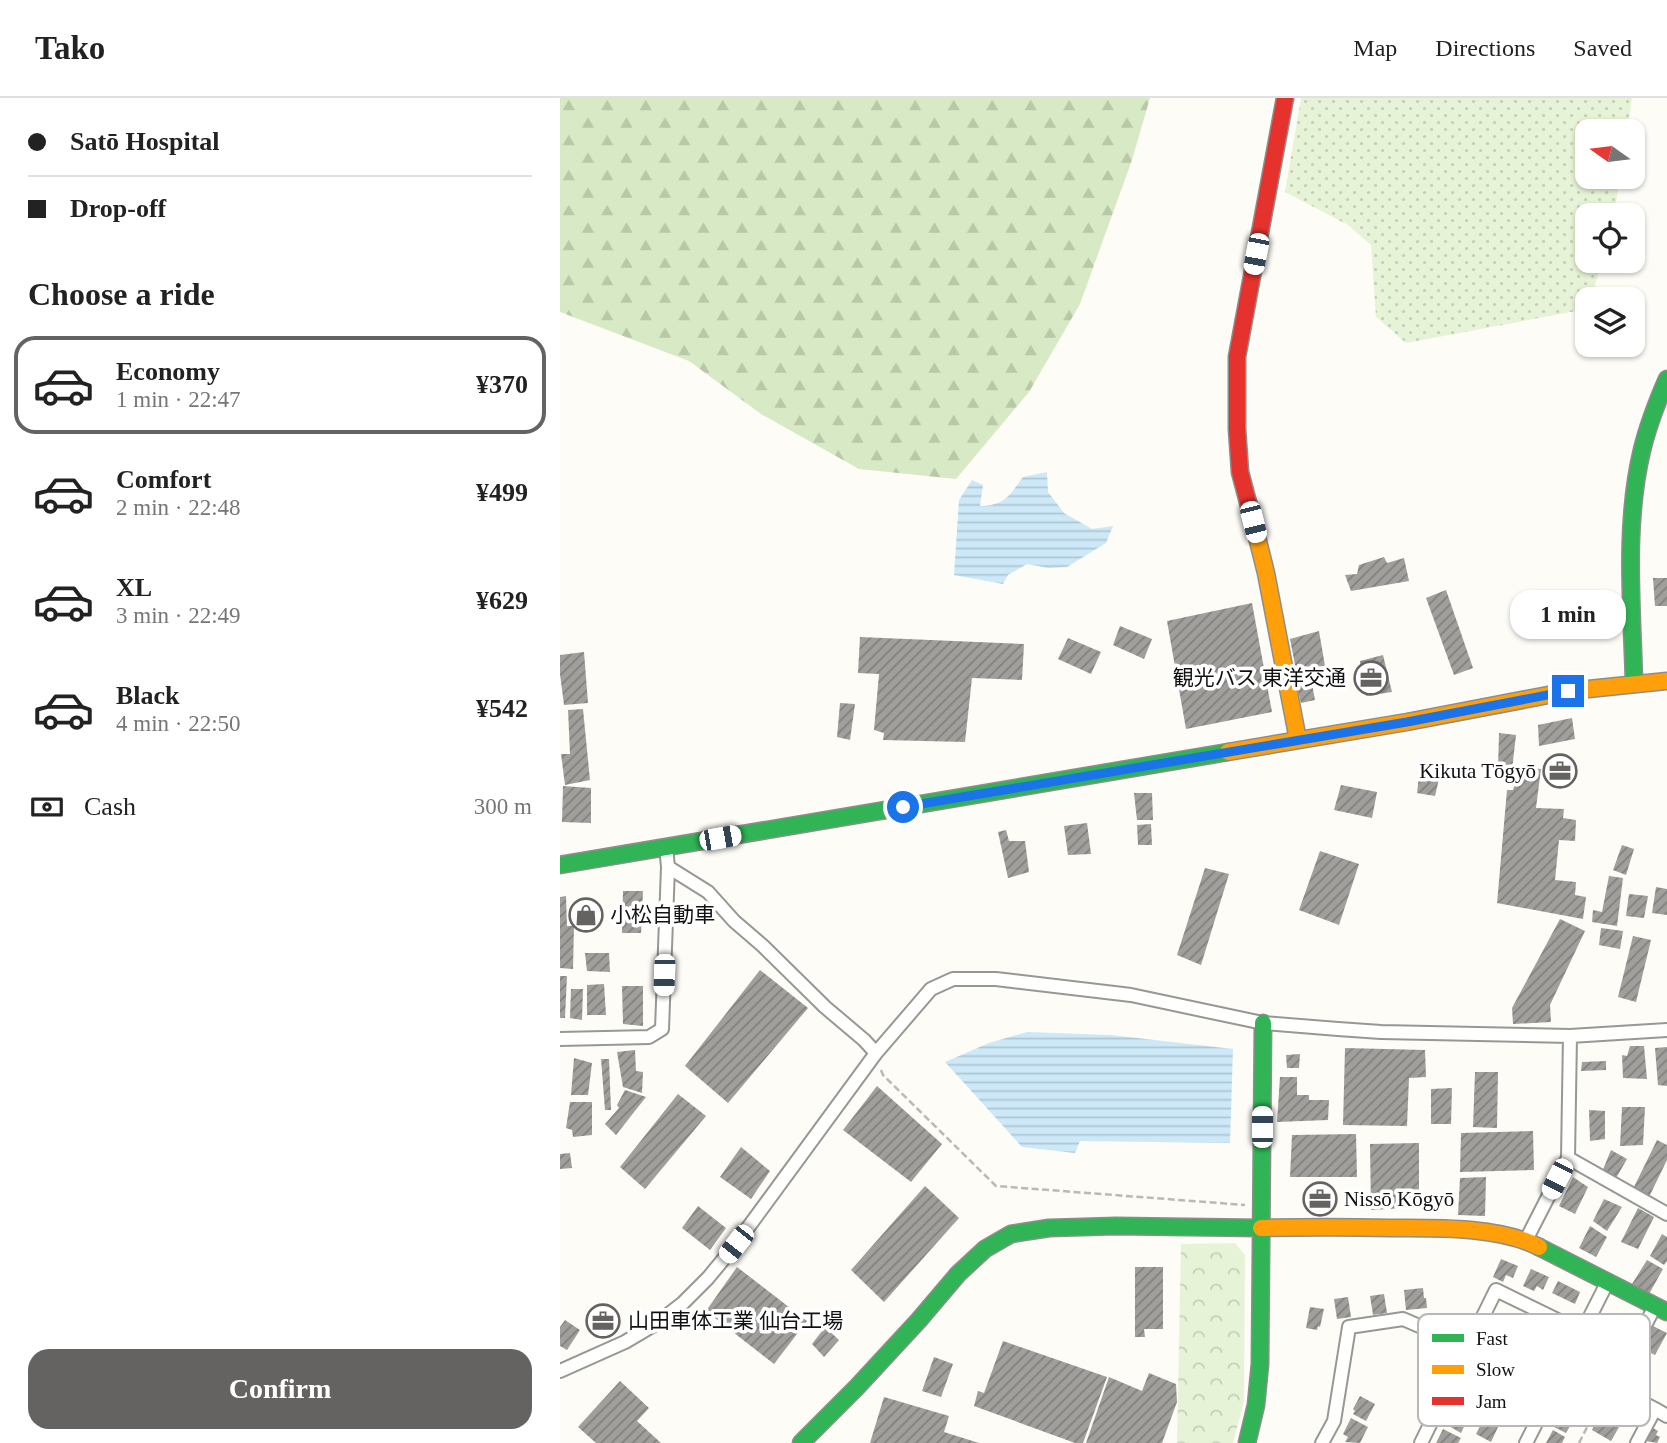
<!DOCTYPE html>
<html lang="en">
<head>
<meta charset="utf-8">
<style>
	:root { --surface:#fff; --page:#f2f2f2; --text:#222; --muted:#767676; --line:#e0e0e0; --accent:#646362 }
	body { margin:0; font-family:"Times New Roman","Noto Sans JP",serif; background:var(--page); color:var(--text); height:100vh; display:flex; flex-direction:column; font-size:26px; white-space:nowrap }
	* { box-sizing:border-box; margin:0 }
	p { font-size:23px; color:var(--muted) }
	.icon { flex:none; width:38px; height:38px; fill:none; stroke:currentColor; stroke-width:2; stroke-linecap:round; stroke-linejoin:round }
	.map { position:relative; flex:1; overflow:hidden }
	.side { display:flex; flex-direction:column; background:var(--surface); width:560px }
	.side>* { flex:none }
	.hud { display:grid; align-content:center; height:154px; padding:0 28px; background:var(--surface) }
	.needle { width:46px; rotate:284deg }
	.controls { position:absolute; left:1015px; top:21px; display:grid; gap:14px }
	.controls a { display:grid; place-items:center; width:70px; height:70px; border-radius:14px; background:var(--surface); box-shadow:0 2px 5px #0004; font-size:35px }
	.end { position:absolute; width:32px; height:32px; margin:-16px; border:9px solid #1a73e8; background:#fff; box-shadow:0 0 0 4px #fff }
	.from { border-radius:50% }
	.bubble { position:absolute; height:49px; border-radius:21px; background:var(--surface); box-shadow:0 2px 5px #0004; font-size:23px; font-weight:600; line-height:49px; text-align:center }
	.car { position:absolute; width:21px; height:42px; margin:-21px -10px; border-radius:9px; box-shadow:0 0 5px 2px #0007; background:linear-gradient(#fff 24%,#345 0 40%,#fff 0 76%,#345 0 86%,#fff 0) }
	.hud b { display:flex; align-items:center; gap:24px; height:66px; font-size:26px }
	.hud b+b { border-top:2px solid var(--line) }
	.hud i { width:18px; height:18px; background:var(--text) }
	ul { padding:0; list-style:none }
	li { display:flex; align-items:center; gap:21px; height:98px; margin:0 14px 10px; padding:0 14px; border:4px solid transparent; border-radius:21px }
	li div { flex:1 }
	li b { display:block; font-size:26px }
	li em { font-style:normal; font-weight:600 }
	li.active { border-color:var(--accent) }
	li>.icon { width:63px; height:63px; stroke-width:1.5 }
	h2 { padding:0 28px; font-size:32px; line-height:84px }
	.pay { display:flex; align-items:center; gap:18px; height:77px; padding:0 28px; font-size:26px }
	.pay p { margin-inline-start:auto }
	.primary-button { display:flex; gap:14px; margin-top:auto; padding:14px 28px }
	.primary-button a { flex:1; height:80px; border-radius:21px; background:var(--accent); color:#fff; font-size:28px; font-weight:600; line-height:80px; text-align:center }
	header { display:flex; align-items:center; gap:42px; box-sizing:border-box; height:98px; padding:0 35px; background:var(--surface); border-bottom:2px solid var(--line) }
	header strong { font-size:33px }
	nav { display:flex; gap:38px; margin-inline-start:auto; font-size:24px }
	main { display:flex; flex:1; min-height:0 }
	.map>svg:first-child { display:block }
	.grass { fill:url(#grass-dots) }
	.forest { fill:url(#forest-firs) }
	.park { fill:url(#park-crowns) }
	.water { fill:url(#water-rules) }
	.building { fill:url(#building-hatch) }
	.lines { fill:none; stroke-linecap:round; stroke-linejoin:round }
	.street-casing { stroke:#979795; stroke-width:16 }
	.fast-casing { stroke:#8e8d8b; stroke-width:19 }
	.slow-casing { stroke:#8e8d8b; stroke-width:19 }
	.jam-casing { stroke:#8e8d8b; stroke-width:19 }
	.path { stroke:#b9b9b8; stroke-width:2.5; stroke-dasharray:7 3.5; stroke-linecap:butt }
	.street { stroke:#fffffe; stroke-width:12 }
	.fast { stroke:#30b455; stroke-width:16 }
	.slow { stroke:#ff9f0a; stroke-width:16 }
	.jam { stroke:#e5322d; stroke-width:16 }
	.route { stroke:#1a73e8; stroke-width:9 }
	.labels { text-anchor:middle; stroke-width:7; stroke-linejoin:round; paint-order:stroke }
	.poi-label { font-size:21px; fill:#111; stroke:#fff; text-anchor:start }
	.key { fill:#fff; stroke:#b8b8b8; stroke-width:2 }
	.key-label { font-size:19px; fill:#111 }
</style>
</head>
<body>
<header>
<strong>Tako</strong>
<nav><a>Map</a><a>Directions</a><a>Saved</a></nav>
</header>
<main>
<section class="side">
<div class="hud">
<b><i class="from"></i>Satō Hospital</b>
<b><i></i>Drop-off</b>
</div>
<h2>Choose a ride</h2>
<ul>
<li class="active"><svg class="icon" aria-label="car" viewBox="0 0 24 24"><path d="M5 17H2v-5l4-1 3-4h7l3 4 3 1v5h-3M9 17h6M6 11h13"/><circle cx="7" cy="17" r="2"/><circle cx="17" cy="17" r="2"/></svg><div><b>Economy</b><p>1 min · 22:47</p></div><em>¥370</em></li>
<li><svg class="icon" aria-label="car" viewBox="0 0 24 24"><path d="M5 17H2v-5l4-1 3-4h7l3 4 3 1v5h-3M9 17h6M6 11h13"/><circle cx="7" cy="17" r="2"/><circle cx="17" cy="17" r="2"/></svg><div><b>Comfort</b><p>2 min · 22:48</p></div><em>¥499</em></li>
<li><svg class="icon" aria-label="car" viewBox="0 0 24 24"><path d="M5 17H2v-5l4-1 3-4h7l3 4 3 1v5h-3M9 17h6M6 11h13"/><circle cx="7" cy="17" r="2"/><circle cx="17" cy="17" r="2"/></svg><div><b>XL</b><p>3 min · 22:49</p></div><em>¥629</em></li>
<li><svg class="icon" aria-label="car" viewBox="0 0 24 24"><path d="M5 17H2v-5l4-1 3-4h7l3 4 3 1v5h-3M9 17h6M6 11h13"/><circle cx="7" cy="17" r="2"/><circle cx="17" cy="17" r="2"/></svg><div><b>Black</b><p>4 min · 22:50</p></div><em>¥542</em></li>
</ul>
<div class="pay"><svg class="icon" aria-label="cash" viewBox="0 0 24 24"><path d="M3 7h18v10H3z"/><circle cx="12" cy="12" r="2"/></svg>Cash<p>300 m</p></div>
<div class="primary-button"><a>Confirm</a></div>
</section>
<div class="map">
<svg width="1107" height="1345" viewBox="0 0 1107 1345">
	<defs>
		<pattern id="grass-dots" width="8" height="8" patternUnits="userSpaceOnUse" patternTransform="scale(1.75)"><rect width="8" height="8" fill="#e7f3d7"/><path d="M2 2h.1M6 6h.1" fill="none" stroke="#c5cfb8" stroke-width="1.8" stroke-linecap="round"/></pattern>
		<pattern id="forest-firs" width="22" height="20" patternUnits="userSpaceOnUse" patternTransform="scale(1.75)"><rect width="22" height="20" fill="#d8eac5"/><path d="M5 1l3.5 6h-7zM16 11l3.5 6h-7z" fill="#b8c8a8"/></pattern>
		<pattern id="park-crowns" width="20" height="18" patternUnits="userSpaceOnUse" patternTransform="scale(1.75)"><rect width="20" height="18" fill="#e7f3d7"/><path d="M2 6a3 3 0 1 1 6 0M12 15a3 3 0 1 1 6 0" fill="none" stroke="#c5cfb8"/></pattern>
		<pattern id="water-rules" width="6" height="5" patternUnits="userSpaceOnUse" patternTransform="scale(1.75)"><rect width="6" height="5" fill="#cde8f7"/><path d="M0 2.5h6" fill="none" stroke="#afc6d3"/></pattern>
		<pattern id="building-hatch" width="6" height="6" patternUnits="userSpaceOnUse" patternTransform="scale(1.75)"><rect width="6" height="6" fill="#a19f9c"/><path d="M-1 1l2-2M0 6l6-6M5 7l2-2" fill="none" stroke="#82807e"/></pattern>
	</defs>
	<rect width="100%" height="100%" fill="#fdfcf7"/>
	<path class="grass" d="M741,0H1072L1067,33H1027V79H1060L1054,117H1027V163H1042L1031,201H1027V211L846,245L816,219L811,147L788,127L725,94Z"/>
	<path class="forest" d="M0,0H590L572,62L520,206L469,294L396,381L299,371L201,316L129,263L0,214Z"/>
	<path class="park" d="M675,1145L685,1157L684,1303L673,1345H617L621,1146Z"/>
	<path class="water" d="M487,374L488,394L504,415L532,431L553,428L546,445L507,469L488,470L467,466L448,477L443,486L394,477L399,402L412,382L423,387L420,408C445,407 449,398 463,379Z
		M467,934L551,937L673,951L670,1045L520,1043L515,1055L462,1049L385,964L429,945Z"/>
	<path class="building" d="M824,459L827,465L844,460L849,483L791,493L785,477L797,476L799,467Z
		M1093,480H1107V508H1095Z
		M886,492L913,570L894,577L866,500Z
		M692,505L712,614L626,631L607,523Z
		M560,528L592,541L584,561L553,547Z
		M759,533L765,568L736,572L730,541Z
		M300,539L464,546L462,582L412,580L405,644L323,642L324,635L314,632L319,576L298,575Z
		M508,540L541,554L531,576L498,561Z
		M24,554L28,605L4,607L0,576V557Z
		M823,557L832,594L806,598L800,563Z
		M750,575L755,602L741,605L734,578Z
		M280,605L295,606L290,642L277,639Z
		M23,611L30,682L5,687L1,656H10L8,612Z
		M1012,620L1015,641L979,648L978,627Z
		M939,635L956,637L952,672L938,670Z
		M960,669L981,671L976,710L1004,711L1003,720L1016,722L1015,743L999,742L995,782L1016,784L1015,797L1026,799L1023,821L937,805L947,692H953Z
		M859,678L879,681L875,698L857,695Z
		M781,687L817,694L812,720L774,712Z
		M3,688L31,690V725L2,724Z
		M574,695H592L593,722H577Z
		M527,725L531,756L508,757L504,728Z
		M591,726L592,747H578L577,727Z
		M446,732L449,743H465L469,774L448,780L438,734Z
		M1062,747L1074,751L1066,777L1053,772Z
		M760,753L799,766L779,827L739,812Z
		M645,770L669,776L641,867L617,857Z
		M1049,778L1063,780L1057,828L1032,824L1033,812L1042,814Z
		M1096,789L1107,791V817L1092,815Z
		M63,793H83L81,835H62Z
		M1069,796L1088,798L1084,820L1066,818Z
		M6,798L7,828H14L13,871L0,870V799Z
		M1000,821L1025,833L990,907L991,924L953,926L952,910Z
		M1041,830L1063,833L1060,851L1039,847Z
		M1073,838L1091,842L1076,904L1058,899Z
		M25,855H49L50,874L27,873Z
		M200,872L248,910L168,1005L125,968Z
		M0,878H7L5,920H0Z
		M44,886L46,917H27V887Z
		M62,888H83V928L63,926Z
		M11,891H23L22,922L10,920Z
		M1070,948H1084L1087,981L1063,980L1062,957L1067,958Z
		M1107,949V988L1098,987L1095,950Z
		M785,950L865,952L866,979L849,980L847,1028L783,1027Z
		M75,952L76,973L83,974L82,995L63,989L57,954Z
		M740,956L739,970H727L726,957Z
		M14,960L32,965L28,997H11Z
		M41,961H49L51,1012H45Z
		M1046,963V972L1021,973L1022,964Z
		M915,974H938L937,1030L913,1029Z
		M720,979H737V997H749V1002H769L768,1022L717,1024Z
		M317,988L382,1046L351,1084L283,1032Z
		M892,990L891,1026H871V991Z
		M65,992L86,999L56,1037L45,1026L59,1010L57,1007Z
		M118,996L146,1018L85,1091L60,1069Z
		M10,1004H32V1037L13,1039L12,1032L6,1030Z
		M1062,1009H1085L1083,1047L1060,1048Z
		M1029,1012L1045,1013V1041L1030,1043Z
		M973,1033L974,1072L900,1074L901,1035Z
		M796,1036L797,1079H730L732,1037Z
		M1097,1042L1107,1047V1062L1089,1099L1073,1091Z
		M859,1045V1109L811,1112L810,1046Z
		M181,1049L210,1073L191,1101L160,1079Z
		M1051,1052L1067,1061L1055,1082L1042,1074Z
		M10,1055L12,1070L0,1071V1056Z
		M926,1079L925,1118L898,1117L900,1080Z
		M1013,1079L1028,1089L1015,1116L999,1108Z
		M365,1088L399,1120L324,1204L291,1172Z
		M1044,1101L1062,1109L1047,1133L1033,1123Z
		M138,1108L166,1130L150,1152L122,1130Z
		M1078,1110L1094,1119L1078,1151L1061,1144Z
		M1030,1128L1047,1139L1036,1159L1019,1150Z
		M1102,1136L1107,1139V1163L1104,1167L1090,1158Z
		M941,1161L958,1168L953,1180L946,1177L943,1184L933,1179Z
		M1087,1162L1103,1171L1089,1196L1072,1186Z
		M177,1169L247,1223L214,1266L146,1213Z
		M575,1169H603V1231H584L585,1239H575Z
		M971,1171L989,1179L983,1192L977,1188L974,1193L963,1188Z
		M998,1183L1020,1194L1015,1206L992,1195Z
		M863,1190L864,1200H866L867,1210L846,1212L844,1192Z
		M824,1196L827,1215L813,1217L810,1198Z
		M788,1199L791,1219L777,1221L774,1201Z
		M750,1209L764,1211L760,1229L758,1228L757,1232L746,1230Z
		M5,1222L20,1232L7,1252L0,1248V1229Z
		M1093,1228L1107,1235L1095,1257L1081,1250Z
		M265,1229L279,1242L264,1259L252,1246Z
		M443,1243L547,1279L523,1345H515L414,1308L418,1293L424,1295Z
		M1079,1258L1091,1264L1081,1284L1069,1278Z
		M374,1259L393,1266L381,1299L362,1293Z
		M589,1275L616,1286L617,1304L602,1345H526L549,1279L582,1293Z
		M60,1283L89,1310L77,1323L101,1345H36L18,1329Z
		M1050,1296L1068,1306L1059,1322L1062,1324L1051,1343L1032,1332Z
		M800,1298L815,1306L806,1323L793,1316L795,1313L793,1311Z
		M324,1299L389,1318L384,1334L419,1345H310Z
		M1005,1309L1017,1316L1006,1335L994,1329Z
		M899,1310L910,1316L901,1335L887,1327L893,1314L897,1316Z
		M791,1320L808,1329L800,1345L785,1344L788,1339L783,1336Z
		M924,1320L939,1327L931,1344L916,1336Z
		M1093,1330L1098,1333L1096,1337L1100,1339L1097,1345L1086,1343Z
		M883,1331L901,1340L898,1345H876Z
		M993,1332L1005,1339L1002,1345H986Z"/>
	<g class="lines">
		<defs>
			<path id="street" d="M106,749L108,769L148,794L174,823L203,848L265,909L304,942L316,955
				M0,941L89,939L102,931L108,769
				M1008,1060L1107,1116
				M966,1142L1008,1060L1010,938
				M908,1249L936,1192L1022,1234
				M0,1273L65,1244L97,1225L123,1205L148,1180L176,1146L316,955L371,891L393,881H436L571,897L703,925L778,931L821,934L1010,938L1107,932
				M1095,1311L1053,1289L1095,1208
				M762,1345L774,1323L789,1229L843,1221L908,1249L861,1345
				M966,1345L1048,1183
				M1077,1345L1095,1311L1107,1318"/>
			<path id="fast" d="M1074,584C1072,508 1064,427 1082,352C1088,327 1097,304 1107,281
				M0,767L668,654
				M979,1149L1107,1214
				M241,1345L297,1289L359,1222L398,1176L425,1151L451,1136L489,1130L556,1128L701,1130
				M687,1345L696,1307L700,1266L703,925"/>
			<path id="slow" d="M694,427L706,475L738,642
				M668,654L847,624L1009,593L1107,583
				M701,1130C744,1129 788,1129 831,1130C875,1130 939,1128 979,1149"/>
			<path id="jam" d="M694,427L680,374L677,331V259L725,0"/>
		</defs>
		<use href="#street" class="street-casing"/>
		<use href="#fast" class="fast-casing"/>
		<use href="#slow" class="slow-casing"/>
		<use href="#jam" class="jam-casing"/>
		<path class="path" d="M321,972L323,977L436,1088L685,1107
			M1019,1345L1043,1298"/>
		<use href="#street" class="street"/>
		<use href="#fast" class="fast"/>
		<use href="#slow" class="slow"/>
		<use href="#jam" class="jam"/>
	</g>
	<g class="lines">
		<path class="route" d="M343,709L847,624L1008,593"/>
	</g>
	<defs>
		<symbol id="office-ring" viewBox="-11 -11 22 22"><circle r="9.5" fill="#fff" stroke="#646362" stroke-width="1.5"/><path d="M-6-3h4V-5.5h4V-3h4V5H-6ZM-1-4.5V-3h2v-1.5ZM-6 0V1H6V0Z" fill="#646362"/></symbol>
		<symbol id="shop-ring" viewBox="-11 -11 22 22"><circle r="9.5" fill="#fff" stroke="#646362" stroke-width="1.5"/><path d="M-5-2.5h2.3a2.7 3.5 0 0 1 5.4 0H5L5.5 6h-11ZM-1.5-2.5h3a1.5 2.3 0 0 0-3 0Z" fill="#646362"/></symbol>
	</defs>
	<g fill-rule="evenodd">
		<use href="#office-ring" x="792" y="561" width="38" height="38"/>
		<use href="#office-ring" x="981" y="654" width="38" height="38"/>
		<use href="#shop-ring" x="7" y="798" width="38" height="38"/>
		<use href="#office-ring" x="741" y="1082" width="38" height="38"/>
		<use href="#office-ring" x="24" y="1204" width="38" height="38"/>
	</g>
	<g class="labels">
		<g class="poi-label">
			<text x="786" y="587" text-anchor="end">観光バス 東洋交通</text>
			<text x="976" y="680" text-anchor="end">Kikuta Tōgyō</text>
			<text x="50" y="824">小松自動車</text>
			<text x="784" y="1108">Nissō Kōgyō</text>
			<text x="68" y="1230">山田車体工業 仙台工場</text>
		</g>
	</g>
	<rect x="858" y="1216" width="232" height="112" rx="10" class="key"/>
	<rect x="872" y="1236" width="32" height="8" fill="#30b455"/>
	<rect x="872" y="1267" width="32" height="9" fill="#ff9f0a"/>
	<rect x="872" y="1299" width="32" height="8" fill="#e5322d"/>
	<g class="key-label">
		<text x="916" y="1247">Fast</text>
		<text x="916" y="1278">Slow</text>
		<text x="916" y="1310">Jam</text>
	</g>
</svg>
<div class="controls">
<a><svg class="needle" viewBox="-14 -14 28 28"><path d="M0-13l5 13h-10z" fill="#e53935"/><path d="M0 13l5-13h-10z" fill="#767676"/></svg></a>
<a><svg class="icon" aria-label="locate" viewBox="0 0 24 24"><circle cx="12" cy="12" r="6"/><path d="M12 2v4M12 18v4M2 12h4M18 12h4"/></svg></a>
<a><svg class="icon" aria-label="layers" viewBox="0 0 24 24"><path d="M12 4l9 5-9 5-9-5zM3 14l9 5 9-5"/></svg></a>
</div>
<i class="end from" style="left:343px;top:709px"></i>
<i class="end" style="left:1008px;top:593px"></i>
<div class="bubble" style="left:950px;top:492px;width:116px">1 min</div>
<i class="car" style="left:696px;top:156px;rotate:191deg"></i>
<i class="car" style="left:693px;top:424px;rotate:166deg"></i>
<i class="car" style="left:160px;top:740px;rotate:80deg"></i>
<i class="car" style="left:104px;top:877px;rotate:182deg"></i>
<i class="car" style="left:702px;top:1029px;rotate:0deg"></i>
<i class="car" style="left:997px;top:1081px;rotate:207deg"></i>
<i class="car" style="left:176px;top:1146px;rotate:218deg"></i>
</div>
</main>
</body>
</html>
